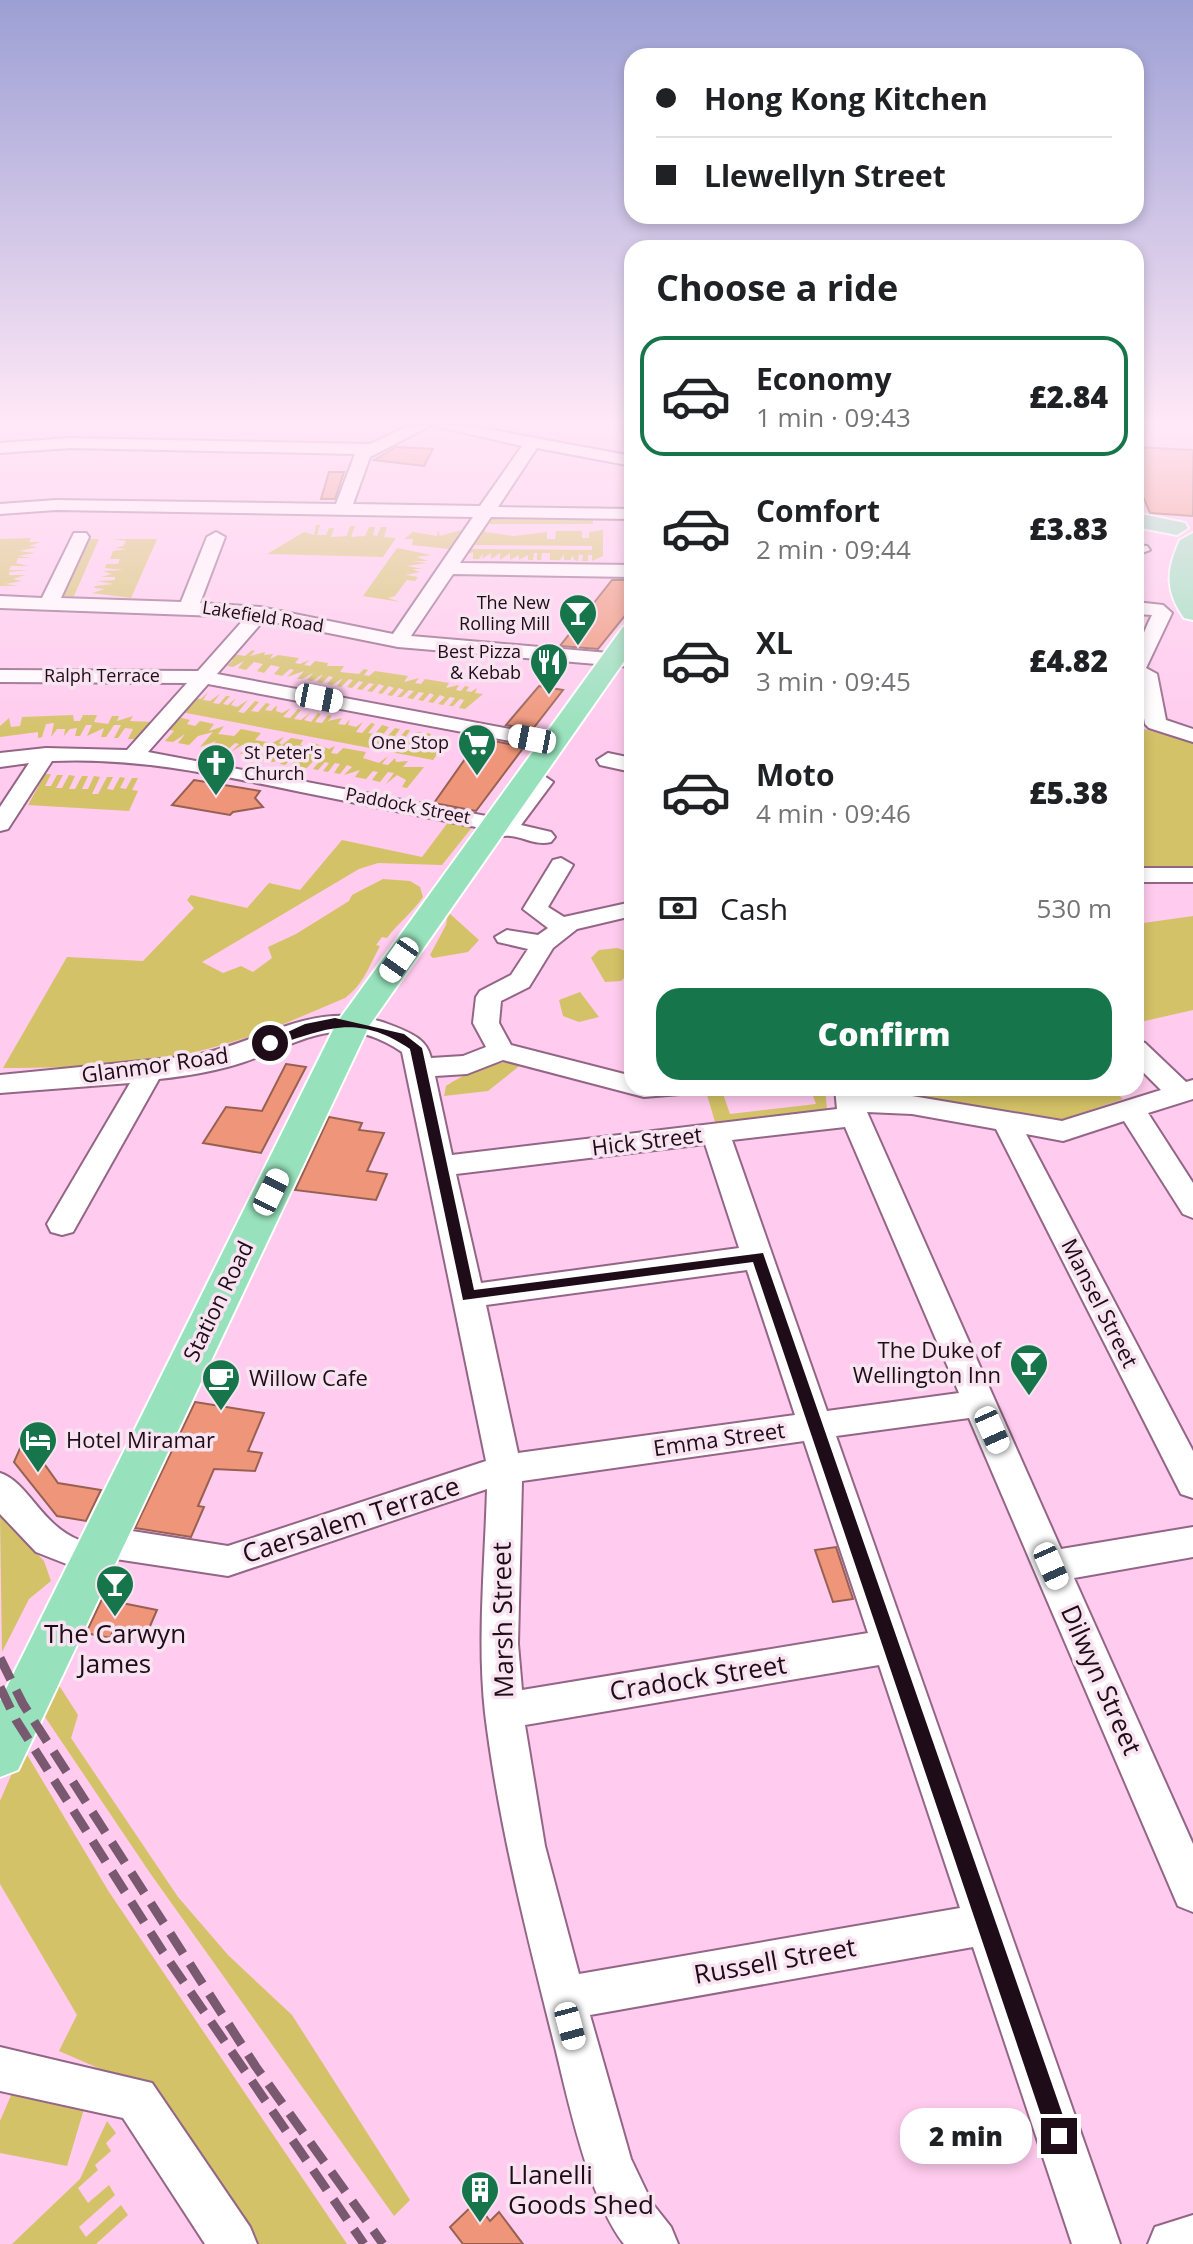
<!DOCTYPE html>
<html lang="en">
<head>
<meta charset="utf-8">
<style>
	:root { --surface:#fff; --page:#f6f6f6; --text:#202124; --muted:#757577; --line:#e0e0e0; --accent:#17754b }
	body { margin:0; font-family:"Open Sans",sans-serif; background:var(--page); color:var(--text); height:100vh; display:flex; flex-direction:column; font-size:30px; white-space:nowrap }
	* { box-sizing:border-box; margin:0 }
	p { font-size:26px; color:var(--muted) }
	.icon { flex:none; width:44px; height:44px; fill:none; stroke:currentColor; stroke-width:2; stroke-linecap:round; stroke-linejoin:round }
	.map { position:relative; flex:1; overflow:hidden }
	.panel { position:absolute; left:624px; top:240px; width:520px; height:856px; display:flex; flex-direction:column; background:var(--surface); border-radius:24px; box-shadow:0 4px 12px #0003 }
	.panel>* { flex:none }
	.guide { position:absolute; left:624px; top:48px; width:520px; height:176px; border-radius:24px; box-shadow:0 4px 12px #0003; display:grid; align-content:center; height:176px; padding:0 32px; background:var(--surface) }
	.end { position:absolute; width:36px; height:36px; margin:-18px; border:10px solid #1e0c19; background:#fff; box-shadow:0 0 0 4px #fff }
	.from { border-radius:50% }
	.bubble { position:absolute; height:56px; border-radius:24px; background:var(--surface); box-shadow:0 4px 12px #0003; font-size:26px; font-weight:800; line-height:56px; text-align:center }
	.car { position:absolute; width:24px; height:48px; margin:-24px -12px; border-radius:10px; box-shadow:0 0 6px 2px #0007; background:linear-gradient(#fff 24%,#345 0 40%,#fff 0 76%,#345 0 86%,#fff 0) }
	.guide b { display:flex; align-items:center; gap:28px; height:76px; font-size:30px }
	.guide b+b { border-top:2px solid var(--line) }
	.guide i { width:20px; height:20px; background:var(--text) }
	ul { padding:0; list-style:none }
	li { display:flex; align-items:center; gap:24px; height:120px; margin:0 16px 12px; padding:0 16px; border:4px solid transparent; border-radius:24px }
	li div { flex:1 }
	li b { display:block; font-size:30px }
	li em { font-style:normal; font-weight:800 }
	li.on { border-color:var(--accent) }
	li>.icon { width:72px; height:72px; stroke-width:1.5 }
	h2 { padding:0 32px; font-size:36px; line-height:96px }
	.pay { display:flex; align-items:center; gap:20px; height:88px; padding:0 32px; font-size:30px }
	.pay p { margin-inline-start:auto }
	.cta { display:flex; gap:16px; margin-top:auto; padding:16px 32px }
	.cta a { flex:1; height:92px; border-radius:24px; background:var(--accent); color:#fff; font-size:32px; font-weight:800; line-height:92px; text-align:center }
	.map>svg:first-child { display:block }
	.green { fill:#d4c268 }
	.building { fill:#ef9579; stroke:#966151; stroke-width:2 }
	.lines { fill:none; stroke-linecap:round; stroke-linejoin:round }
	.minor-casing { stroke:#946686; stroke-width:4 }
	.major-casing { stroke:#fff; stroke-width:4 }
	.minor { fill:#fff; fill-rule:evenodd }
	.major { fill:#97e2bc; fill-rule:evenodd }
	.rail { stroke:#79596f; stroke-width:9; stroke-dasharray:24 12; stroke-linecap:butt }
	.route { fill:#1e0c19 }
	.labels { text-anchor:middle; stroke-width:7; stroke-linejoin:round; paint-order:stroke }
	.far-poi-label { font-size:18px; fill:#1e0c19; stroke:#f8e3f1; text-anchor:end }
	.far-street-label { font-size:18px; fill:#1e0c19; stroke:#f8e3f1 }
	.street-label { font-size:22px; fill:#1e0c19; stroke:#f8e3f1 }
	.poi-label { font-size:22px; fill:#1e0c19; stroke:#f8e3f1; text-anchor:start }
	.near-street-label { font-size:26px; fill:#1e0c19; stroke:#f8e3f1 }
	.near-poi-label { font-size:26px; fill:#1e0c19; stroke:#f8e3f1 }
</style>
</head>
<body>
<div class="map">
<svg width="1193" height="2244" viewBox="0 0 1193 2244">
	<rect width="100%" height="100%" fill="#ffcbee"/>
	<path class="green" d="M488,519L593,520V524H486L485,532L514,536L547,532V539H555L556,531H582V538H589V532L603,530V556L592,561V555H588V561H582L583,555L579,554L578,561L574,560L573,555L570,560H564V554L560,560H550V553H542L541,560H537V553H534L533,560H528V555L519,560V555L510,560V553L500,560V553L491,559V553L482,559L483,553L479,559H473V552L466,555L470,549L592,550V546L470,545Z
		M316,525H320L317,535H326L329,528H334L331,537L347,536L350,526H355L351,537L365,536L369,527H375L373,535L377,536L381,527H387L384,537L396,538L383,557L267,554L304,532L314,535Z
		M438,530L440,536L461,530L449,549L412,545L413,539H404L413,532L437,536Z
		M31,538L29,542H41L29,546L38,547L19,551L35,553L18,556L33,558H18L16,563L29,566H11L9,570H28L9,572V575H25L13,579L22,581L5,584L19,586H0V539Z
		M87,539H99L74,596H64Z
		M112,539H157L131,598L92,593L105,589L94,588L95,586L113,584L97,581L115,580V577H101L112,574L103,571L124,570L105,568L106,564H118L120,559H110L113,551L127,549L114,548L123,546L126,541Z
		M397,548L431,555L416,557L428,561H410L427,563L407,566L423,569H412L420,572L406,575L418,577L415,581L407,580L395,596L388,598L400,602L363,596Z
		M252,650L255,651L250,656L265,652L264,655L273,654L270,659L278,655L299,658L295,663L300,664L309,660L304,665L310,666L315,661L328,663L327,666H344L340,672L359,674L364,669L368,670L364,675L369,676L375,671L408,676L404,682L419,678L415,683L421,684L425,679L449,683L446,688L459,685L456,690L461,691L465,686L469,687L466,691L471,692L477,688L475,693L483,694L465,709L459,708L464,700L460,699L453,706H449L455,698L450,697L443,705L438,704L445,697L440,695L433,703L428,702L434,695L430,693L423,701L418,700L424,693L419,692L413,699L407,698L414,691L409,690L402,697H397L404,690L399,688L392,696L387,695L394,688L389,686L382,694L378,693L384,686L379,684L372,692L367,691L374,684L369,683L362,690L357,689L363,682L359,681L352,688L347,687L353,680L349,679L341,687L337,686L343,678L332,685L327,684L333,677L329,676L322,683L317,682L323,674L312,681L307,680L313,673L302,679H297L304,671L287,677L294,670L290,669L282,676L274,674L280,667L271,665L264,673L257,671L263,664L254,662L246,670L238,668L244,661L233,667L227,666L233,660L229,658L233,654L245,656Z
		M208,692L203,700L210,701L220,694L213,703L219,704L226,696H230L223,704L228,705L236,698L231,705L237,707L248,700L238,712L244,713L255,701L259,702L251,711L258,712L266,703L270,704L265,710L271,711L277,705L276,711L282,713L291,708L283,717L290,718L298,709L301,710L294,719L301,720L311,712L304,720L311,722L318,713L321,714L315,722L322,723L328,715L332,716L328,721L342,718L338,724L345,725L350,719L348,725L356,727L363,722L356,732L362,733L371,723L375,724L368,733L375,734L382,725L389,727L382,736L387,737L395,728L400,729L394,737L399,738L406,730H410L404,740H409L416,732H421L415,741L420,742L427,733L431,734L425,743L430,744L437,736L442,737L437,744L443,746L433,760L181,712L192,698L201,699Z
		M73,715L74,721H80L83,715H97L94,722L108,724L112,716H119L117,721L133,716L130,721L151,722L135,739H128L133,729L125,728L118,738H114L121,725H114L106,737H101L104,728L87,736L92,725H86L80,736H75L77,728L70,729L64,736L65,729H57L51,737L54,723L46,724L42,737L38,738V732L0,737V726L9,718L11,727L20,726L22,717Z
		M178,717L190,720L187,724L195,726L200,721L214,724L209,731L224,726L218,734L234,736L241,729L261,733L255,740L272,743L284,737L279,743L282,745L291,738L303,740L300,745L308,747L312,742L329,749L335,746L331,753L337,754L343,748L366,752L363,758L379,763L388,756L382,764L388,765L395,758L396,762L408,761L403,767H424L407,788L402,787L406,780L397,775L386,784L394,773L388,772L380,782L372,780L378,772L373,771L366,779L355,777L360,770L344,775L352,767L347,765L340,774L334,773L340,764L335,763L328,772L323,771L329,763L325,762L318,770L313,769L319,762L314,760L307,768L291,765L297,758L293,757L285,765L280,764L288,755L283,754L274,762H270L275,755L271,754L264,761L259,760L269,747L264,746L254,757L250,756L254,751L240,754L246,747L242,745L231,752L239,744L235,743L225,752L210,749L216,741L200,747L213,732L198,736L189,745L178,743L185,734L173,742L165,741L174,731L167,729Z
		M1136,727L1193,742V867H1136Z
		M45,774H51L45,786H51L57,775H63L56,788H62L69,775L75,776L69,789H75L82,776H88L82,789H88L94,776L100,777L92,794H98L107,777H113L107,789L113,790L120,777L125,778L120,788L126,789L132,778H138L132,790L138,791L129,811L28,805Z
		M449,821L474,825L442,865L378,863L359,869L202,962L223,973L241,966L253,972L272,958L268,947L296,934L349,901L352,895L383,879L410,881L420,887L423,897C412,913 398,923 387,938L382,937L376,945L380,946C369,966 364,984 345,998C309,1013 273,1030 235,1041C162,1065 80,1068 3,1068L67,957L143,961L194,908L187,900L191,895L247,908L269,883L300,890L342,840L422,857Z
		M448,912L479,940L468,952L433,958L430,955L446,925Z
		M1193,916V1010L1136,1023V924Z
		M617,948L630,952L627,975L621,981L605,982L591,958L599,950Z
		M580,992L599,1017L579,1022L563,1016L559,1000Z
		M517,1061L522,1064L488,1091L444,1096L446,1086C466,1073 493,1062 517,1061Z
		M705,1088H721L730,1114L816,1104L810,1088H825L827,1109L715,1122Z
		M1111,1088L1123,1099L1055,1122L861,1089Z
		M0,1515L44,1561L51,1581L29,1599L2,1652Z
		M55,1679L78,1715L71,1738L178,1897L228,1955L292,2015L410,2200L394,2216L150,1873L41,1711Z
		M23,1748L109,1892L347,2244H257L160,2095L59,2051L77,2015L0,1884V1801Z
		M12,2093L84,2109L67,2166L0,2153V2121Z
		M107,2121L116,2133L106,2143L111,2151L95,2165L98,2170L78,2188L88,2203L109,2185L115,2195L79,2227L86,2237L121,2205L128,2215L96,2244H12L80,2179Z"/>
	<path class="building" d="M396,447L433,449L424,466L374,460Z
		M1136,447L1193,450V516L1150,513L1136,480Z
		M329,472H344L335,499H321Z
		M612,580H632V607L598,649L560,646Z
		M539,686L563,690L532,730L506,725Z
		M489,740L524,747L476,811L434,803L465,759L474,761Z
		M194,780L260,791L255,798L263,807L233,812L230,815L172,805Z
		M286,1064L306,1067L261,1153L203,1143L226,1107L262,1111Z
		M329,1117L362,1123L359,1130L384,1133L367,1171L387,1174L376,1200L295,1190Z
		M195,1402L264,1413L248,1451L262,1453L255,1471L214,1469L198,1506L204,1507L191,1537L135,1528Z
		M25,1437L58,1483L101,1490L86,1521L57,1516L14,1462Z
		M836,1547L853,1599L833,1602L815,1550Z
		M102,1599L157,1610L147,1633L115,1627L110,1638L86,1633Z
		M476,2202L490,2221L499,2212L523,2244H463L450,2227Z"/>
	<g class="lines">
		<defs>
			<path id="minor" d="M408,426H430L370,457L353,504L480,506L522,446L435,426H471L632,456V466L537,448L498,507L632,509V519L491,517L460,563L632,565V577L453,574L411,636L632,655V667L398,647L264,620L217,674L553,737L564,743L553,749L208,684L148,752L502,819L530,783L520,774L531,767L553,782L521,825L551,832L555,837L551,842C536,846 524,837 510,836C500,835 492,839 482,837L478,832L481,828C421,816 361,804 301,792C219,775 136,757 52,761L8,829L0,831V807L29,763L0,767V753L46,748L127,750L187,683L0,682V670L198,671L246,617L0,608V596L42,598L74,533H86L89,537L61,598L181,602L207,537L216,532L225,537L200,603L260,607L393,634L473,517L56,510L0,514V504L56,500L336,504L355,454L70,448L0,453V443L70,438L370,444Z
				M1136,545L1147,546L1150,550L1136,555Z
				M1136,602L1163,605L1172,613L1146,668L1157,674L1166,720L1193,729V742L1149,728L1145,724C1137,674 1128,663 1152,615L1136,614Z
				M608,753L632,758V772L600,765L597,760Z
				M561,858L573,865L548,907L564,917L632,902V916L577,929L553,948L529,987L501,1001L499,1023L511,1045L632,1076V1088H684L680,1094L644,1097L503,1060L467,1074L435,1076L452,1155L837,1109L835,1088H863V1093L912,1096L1062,1121L1161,1090L1136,1065V1040L1145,1043L1186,1082L1193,1080V1099L1148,1113L1193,1183V1218L1183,1214L1124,1121L1063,1141L1026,1134L1193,1451V1498L1181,1494L996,1129L912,1114L867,1112L1061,1549L1193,1527V1557L1074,1578L1193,1844V1912L1178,1906L969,1418L836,1436L1120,2244H1072L973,1947L590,2015L631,2159L652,2203L671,2227L678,2244H624C590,2201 569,2105 556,2051C528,1939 499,1828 485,1713C477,1639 485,1563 487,1489L228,1576L109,1558L105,1570L92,1574L36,1552L0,1514V1473C28,1482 41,1525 79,1540L82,1541L88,1530L100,1526L228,1546L486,1461L402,1052C341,1011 305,1041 244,1062C217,1071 187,1076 159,1079L73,1232L62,1235L51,1232L47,1224L130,1083L0,1093V1075L192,1056C267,1042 318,994 396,1027C413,1034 427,1040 431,1058L463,1056L486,1047L473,1023L476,997L480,991L511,975L528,949L498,942L495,937L507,930L538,935L548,928L523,909L553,860ZM845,1127L959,1393L827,1411L732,1140ZM705,1144L739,1248L481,1283L456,1174ZM747,1270L795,1415L518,1453L486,1305ZM804,1441L868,1633L522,1690L518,1644L522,1481ZM879,1665L960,1908L579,1974L545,1846L525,1725Z
				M1136,868H1193V882H1136Z
				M0,2047L152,2083L250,2227L257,2244H205L123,2118L0,2091Z
				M1193,2215V2244H1148L1155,2227Z"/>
			<path id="major" d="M1136,513L1185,523L1188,528L1177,535L1136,527Z
				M1193,533V620L1184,618C1165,591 1166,570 1180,540Z
				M632,624V650L369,1026L18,1770L0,1777V1701L336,1024L623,627Z"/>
		</defs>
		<use href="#minor" class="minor-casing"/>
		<use href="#major" class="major-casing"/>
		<use href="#minor" class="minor"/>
		<use href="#major" class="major"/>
		<path class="rail" d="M0,1658L23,1704L256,2067L383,2244
			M0,1687L16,1720L163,1952L364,2244"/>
	</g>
	<linearGradient id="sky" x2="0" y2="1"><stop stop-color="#9c9fd4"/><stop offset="0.57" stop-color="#ffe8f7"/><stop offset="1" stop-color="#ffe8f7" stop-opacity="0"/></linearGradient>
	<rect width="1193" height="741" fill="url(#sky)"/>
	<path class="route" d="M335,1018L404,1034L422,1048L474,1290L763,1253L1070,2136L1066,2144L1059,2147L1052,2144L1048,2136L753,1262L463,1300L410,1049C355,1012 325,1030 270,1047L264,1043L305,1024Z"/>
	<defs>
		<symbol id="bar-pin" viewBox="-11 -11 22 30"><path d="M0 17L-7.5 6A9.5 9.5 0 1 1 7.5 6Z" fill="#17754b" stroke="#f8e3f1"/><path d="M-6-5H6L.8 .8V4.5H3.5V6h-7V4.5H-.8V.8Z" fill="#fff"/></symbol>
		<symbol id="restaurant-pin" viewBox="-11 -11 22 30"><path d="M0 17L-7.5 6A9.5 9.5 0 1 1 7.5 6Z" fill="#17754b" stroke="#f8e3f1"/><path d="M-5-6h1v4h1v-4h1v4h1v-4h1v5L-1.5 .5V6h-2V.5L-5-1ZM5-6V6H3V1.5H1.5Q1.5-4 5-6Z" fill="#fff"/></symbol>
		<symbol id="supermarket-pin" viewBox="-11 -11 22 30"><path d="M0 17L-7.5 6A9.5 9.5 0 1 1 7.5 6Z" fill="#17754b" stroke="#f8e3f1"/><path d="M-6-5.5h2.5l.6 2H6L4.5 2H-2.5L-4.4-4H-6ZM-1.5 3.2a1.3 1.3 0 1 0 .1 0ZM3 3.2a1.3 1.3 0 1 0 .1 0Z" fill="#fff"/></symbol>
		<symbol id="church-pin" viewBox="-11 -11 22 30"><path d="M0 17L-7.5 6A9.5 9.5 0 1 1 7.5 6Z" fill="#17754b" stroke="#f8e3f1"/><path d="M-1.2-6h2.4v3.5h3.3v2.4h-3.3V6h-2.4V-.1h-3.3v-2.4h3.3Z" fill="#fff"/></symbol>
		<symbol id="cafe-pin" viewBox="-11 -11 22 30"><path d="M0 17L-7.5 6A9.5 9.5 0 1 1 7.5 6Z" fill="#17754b" stroke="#f8e3f1"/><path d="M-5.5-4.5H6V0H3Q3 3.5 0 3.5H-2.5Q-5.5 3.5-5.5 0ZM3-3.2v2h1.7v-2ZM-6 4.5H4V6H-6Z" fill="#fff"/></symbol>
		<symbol id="hotel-pin" viewBox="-11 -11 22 30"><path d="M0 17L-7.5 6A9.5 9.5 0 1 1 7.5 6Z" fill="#17754b" stroke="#f8e3f1"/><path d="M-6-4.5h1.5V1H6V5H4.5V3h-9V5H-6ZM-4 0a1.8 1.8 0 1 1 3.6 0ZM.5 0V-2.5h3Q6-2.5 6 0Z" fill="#fff"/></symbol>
		<symbol id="building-pin" viewBox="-11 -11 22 30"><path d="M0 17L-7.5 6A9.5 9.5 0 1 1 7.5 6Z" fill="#17754b" stroke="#f8e3f1"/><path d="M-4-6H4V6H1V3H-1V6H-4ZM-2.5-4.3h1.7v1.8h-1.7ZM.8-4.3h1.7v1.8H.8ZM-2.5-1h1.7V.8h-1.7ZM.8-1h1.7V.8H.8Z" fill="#fff"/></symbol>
	</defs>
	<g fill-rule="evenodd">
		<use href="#bar-pin" x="556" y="591" width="44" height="60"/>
		<use href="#restaurant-pin" x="527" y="640" width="44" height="60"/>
		<use href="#supermarket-pin" x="455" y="721" width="44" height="60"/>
		<use href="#church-pin" x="194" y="741" width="44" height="60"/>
		<use href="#bar-pin" x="1007" y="1341" width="44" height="60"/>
		<use href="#cafe-pin" x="199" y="1356" width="44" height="60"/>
		<use href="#hotel-pin" x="16" y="1418" width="44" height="60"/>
		<use href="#bar-pin" x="93" y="1562" width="44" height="60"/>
		<use href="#building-pin" x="458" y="2168" width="44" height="60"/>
	</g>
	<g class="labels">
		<g class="far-poi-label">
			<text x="550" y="609">The New<tspan x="550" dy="21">Rolling Mill</tspan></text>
			<text x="521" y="658">Best Pizza<tspan x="521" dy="21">&amp; Kebab</tspan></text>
			<text x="449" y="749">One Stop</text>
			<text x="244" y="759" text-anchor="start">St Peter's<tspan x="244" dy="21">Church</tspan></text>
		</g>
		<g class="far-street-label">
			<text transform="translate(263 617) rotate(9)" y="6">Lakefield Road</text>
			<text x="102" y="682">Ralph Terrace</text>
			<text transform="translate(408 806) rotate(11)" y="6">Paddock Street</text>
		</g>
		<g class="street-label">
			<text transform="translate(155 1065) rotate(-8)" y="8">Glanmor Road</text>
			<text transform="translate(647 1141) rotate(-7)" y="8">Hick Street</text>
			<text transform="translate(218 1301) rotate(-64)" y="8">Station Road</text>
			<text transform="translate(1100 1303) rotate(63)" y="8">Mansel Street</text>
			<text transform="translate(719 1439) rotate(-8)" y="8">Emma Street</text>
		</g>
		<g class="poi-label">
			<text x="1001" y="1358" text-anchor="end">The Duke of<tspan x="1001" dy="25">Wellington Inn</tspan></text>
			<text x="249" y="1386">Willow Cafe</text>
			<text x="66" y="1448">Hotel Miramar</text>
		</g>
		<g class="near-street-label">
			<text transform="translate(351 1520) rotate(-18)" y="9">Caersalem Terrace</text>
			<text transform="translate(503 1620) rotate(-91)" y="9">Marsh Street</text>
			<text transform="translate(698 1678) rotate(-9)" y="9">Cradock Street</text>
			<text transform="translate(1101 1680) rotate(66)" y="9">Dilwyn Street</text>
			<text transform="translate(775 1961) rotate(-10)" y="9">Russell Street</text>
		</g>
		<g class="near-poi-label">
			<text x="115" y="1643">The Carwyn<tspan x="115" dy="30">James</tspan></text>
			<text x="508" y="2184" text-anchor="start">Llanelli<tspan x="508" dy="30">Goods Shed</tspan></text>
		</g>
	</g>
</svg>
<i class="end from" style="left:270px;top:1043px"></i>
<i class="end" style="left:1059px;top:2136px"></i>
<div class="bubble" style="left:900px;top:2108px;width:132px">2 min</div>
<i class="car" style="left:319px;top:698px;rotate:101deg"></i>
<i class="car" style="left:532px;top:739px;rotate:281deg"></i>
<i class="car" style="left:399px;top:960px;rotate:215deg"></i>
<i class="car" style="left:271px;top:1192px;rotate:26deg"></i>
<i class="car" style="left:992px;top:1430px;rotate:156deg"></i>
<i class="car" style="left:1051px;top:1566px;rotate:156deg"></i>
<i class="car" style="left:570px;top:2026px;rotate:165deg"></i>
<div class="guide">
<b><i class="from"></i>Hong Kong Kitchen</b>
<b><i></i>Llewellyn Street</b>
</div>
<section class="panel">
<h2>Choose a ride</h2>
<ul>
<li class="on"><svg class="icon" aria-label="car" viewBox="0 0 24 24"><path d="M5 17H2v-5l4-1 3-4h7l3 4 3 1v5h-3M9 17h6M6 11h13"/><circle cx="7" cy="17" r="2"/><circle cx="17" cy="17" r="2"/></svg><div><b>Economy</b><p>1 min · 09:43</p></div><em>£2.84</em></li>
<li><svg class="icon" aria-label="car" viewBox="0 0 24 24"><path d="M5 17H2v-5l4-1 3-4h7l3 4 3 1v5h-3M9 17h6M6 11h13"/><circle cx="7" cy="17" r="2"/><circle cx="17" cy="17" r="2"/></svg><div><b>Comfort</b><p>2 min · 09:44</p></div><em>£3.83</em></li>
<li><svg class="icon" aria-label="car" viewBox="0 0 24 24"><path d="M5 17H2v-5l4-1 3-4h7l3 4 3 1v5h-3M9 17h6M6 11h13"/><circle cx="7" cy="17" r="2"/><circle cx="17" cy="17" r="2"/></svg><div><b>XL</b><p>3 min · 09:45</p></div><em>£4.82</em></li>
<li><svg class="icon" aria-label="car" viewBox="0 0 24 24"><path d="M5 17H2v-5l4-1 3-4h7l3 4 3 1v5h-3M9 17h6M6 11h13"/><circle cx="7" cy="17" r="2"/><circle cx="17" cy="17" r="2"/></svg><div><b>Moto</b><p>4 min · 09:46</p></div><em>£5.38</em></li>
</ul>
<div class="pay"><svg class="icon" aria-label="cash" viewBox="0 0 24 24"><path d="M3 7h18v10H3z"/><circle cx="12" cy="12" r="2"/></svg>Cash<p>530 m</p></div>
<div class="cta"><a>Confirm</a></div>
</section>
</div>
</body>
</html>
